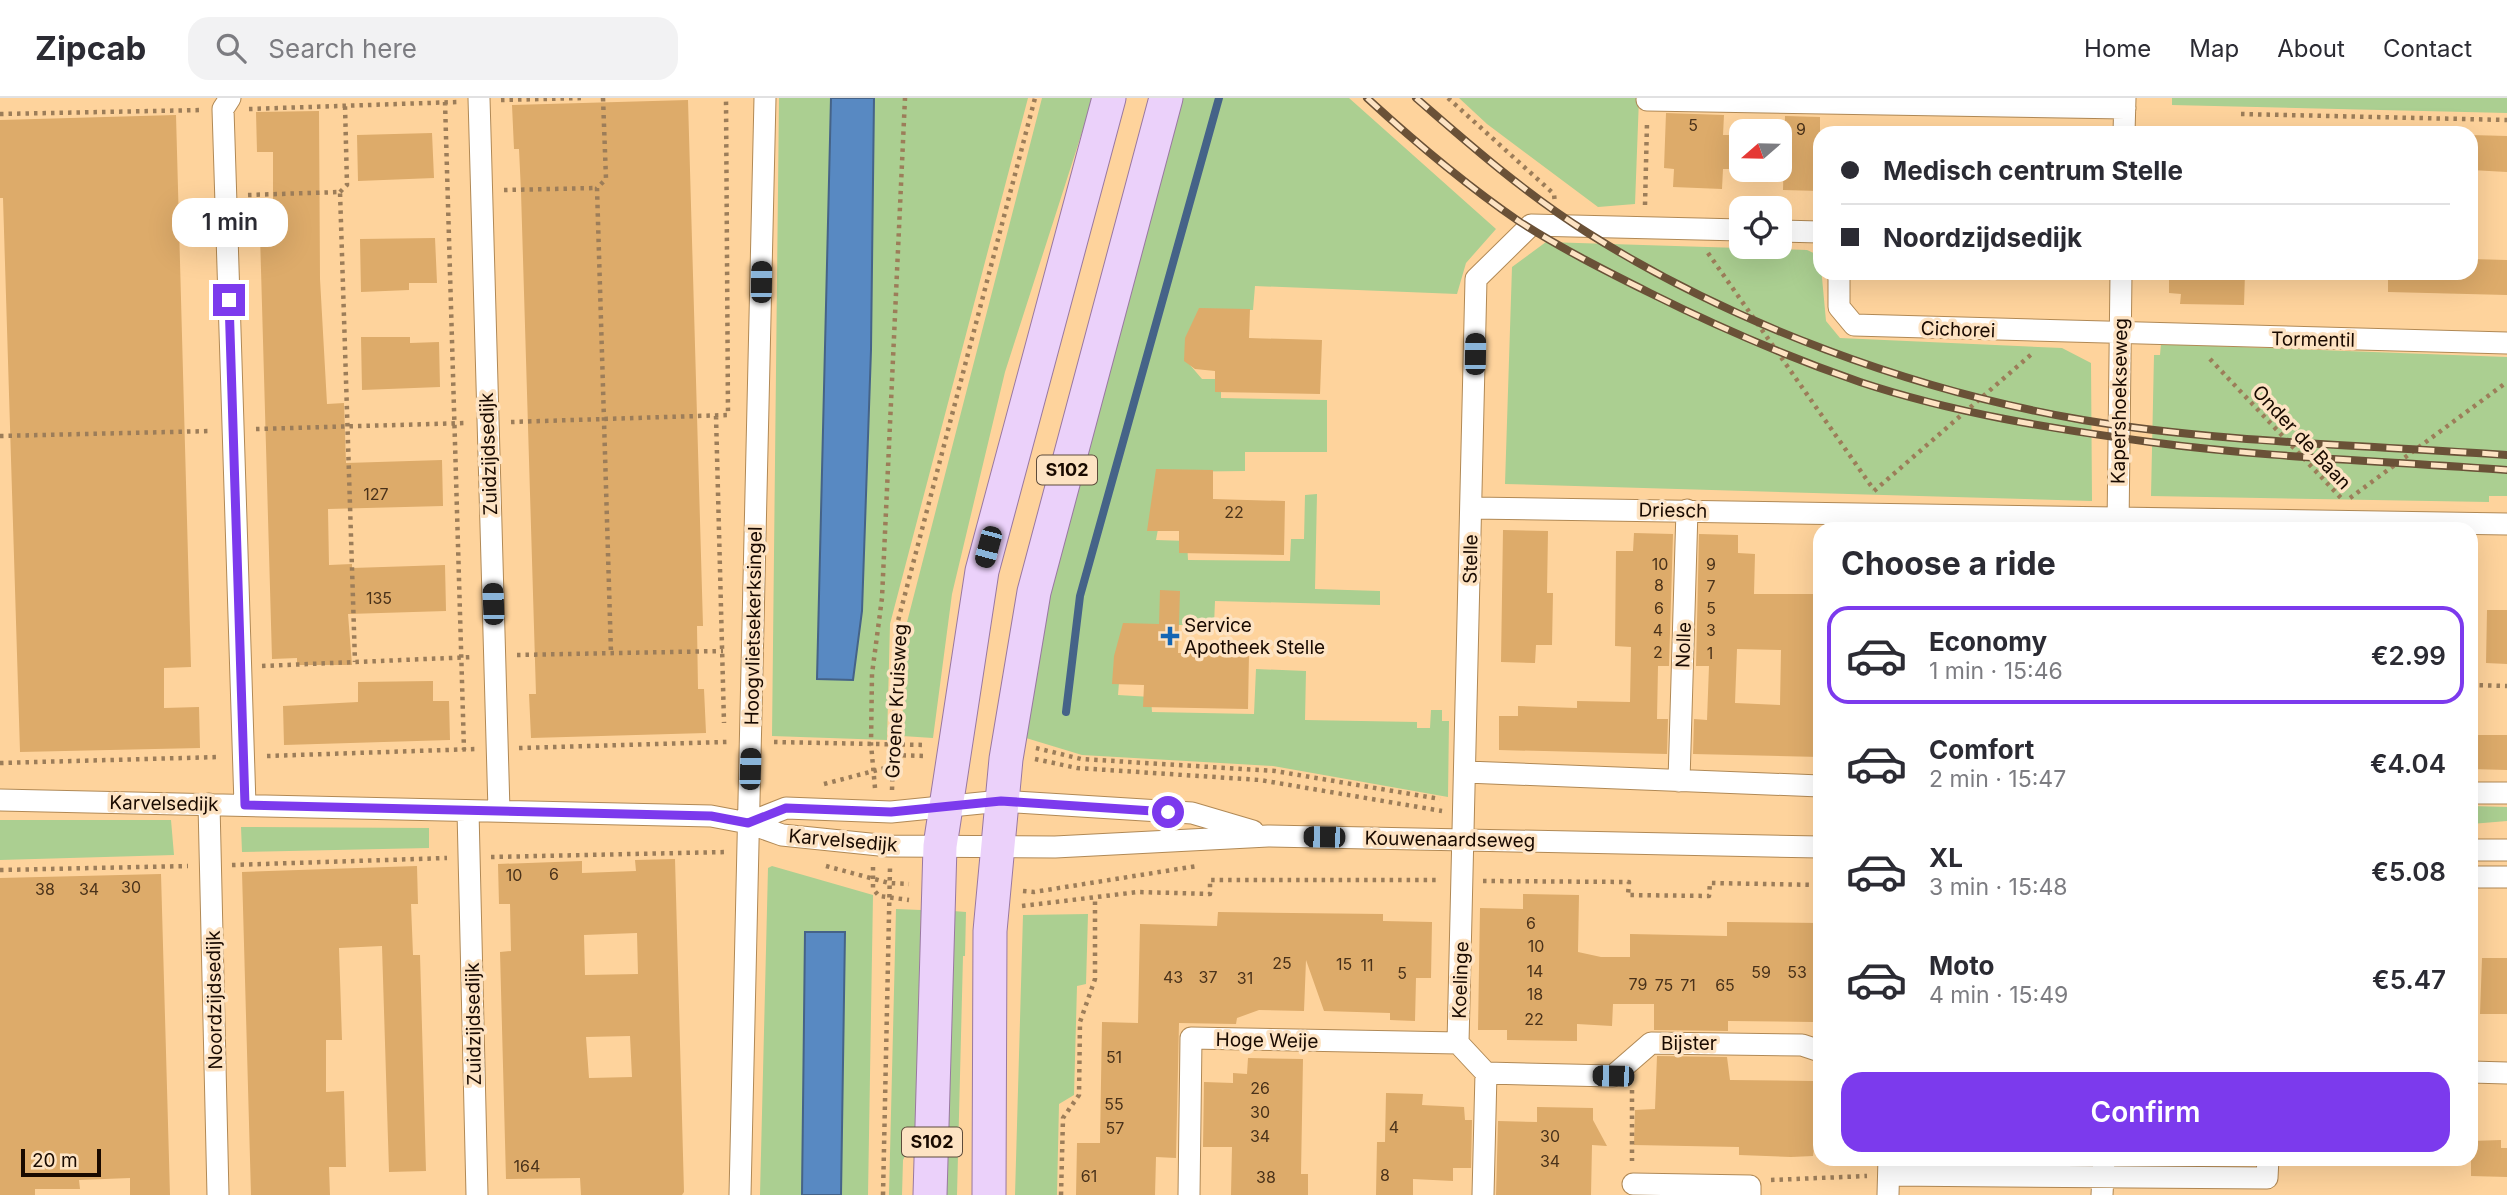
<!DOCTYPE html>
<html lang="en">
<head>
<meta charset="utf-8">
<style>
	:root { --surface:#fff; --page:#f2f2f3; --text:#2b2b33; --muted:#7c7c81; --line:#e1e1e2; --accent:#7c3aed }
	body { margin:0; font-family:Inter,sans-serif; background:var(--page); color:var(--text); height:100vh; display:flex; flex-direction:column; font-size:26px; white-space:nowrap }
	* { box-sizing:border-box; margin:0 }
	p { font-size:23px; color:var(--muted) }
	.icon { flex:none; width:38px; height:38px; fill:none; stroke:currentColor; stroke-width:2; stroke-linecap:round; stroke-linejoin:round }
	.map { position:relative; flex:1; overflow:hidden }
	.details { position:absolute; left:1813px; top:424px; width:665px; height:644px; display:flex; flex-direction:column; background:var(--surface); border-radius:21px; box-shadow:0 7px 28px #0002 }
	.details>* { flex:none }
	.top-card { position:absolute; left:1813px; top:28px; width:665px; height:154px; border-radius:21px; box-shadow:0 7px 28px #0002; display:grid; align-content:center; height:154px; padding:0 28px; background:var(--surface) }
	.needle { width:46px; rotate:250deg }
	.tools { position:absolute; left:1729px; top:21px; display:grid; gap:14px }
	.tools a { display:grid; place-items:center; width:63px; height:63px; border-radius:14px; background:var(--surface); box-shadow:0 7px 28px #0002; font-size:35px }
	.scale { position:absolute; left:21px; bottom:18px; width:80px; box-sizing:border-box; padding-left:7px; border:4px solid #190a00; border-top:0; font-size:19px; line-height:24px; white-space:nowrap; color:#190a00; -webkit-text-stroke:5px #fde3c3; paint-order:stroke }
	.end { position:absolute; width:32px; height:32px; margin:-16px; border:9px solid #7c3aed; background:#fff; box-shadow:0 0 0 4px #fff }
	.from { border-radius:50% }
	.bubble { position:absolute; height:49px; border-radius:21px; background:var(--surface); box-shadow:0 7px 28px #0002; font-size:23px; font-weight:600; line-height:49px; text-align:center }
	.car { position:absolute; width:21px; height:42px; margin:-21px -10px; border-radius:9px; box-shadow:0 0 5px 2px #0007; background:linear-gradient(#222 24%,#8ab4d8 0 40%,#222 0 76%,#8ab4d8 0 86%,#222 0) }
	.top-card b { display:flex; align-items:center; gap:24px; height:66px; font-size:26px }
	.top-card b+b { border-top:2px solid var(--line) }
	.top-card i { width:18px; height:18px; background:var(--text) }
	ul { padding:0; list-style:none }
	li { display:flex; align-items:center; gap:21px; height:98px; margin:0 14px 10px; padding:0 14px; border:4px solid transparent; border-radius:21px }
	li div { flex:1 }
	li b { display:block; font-size:26px }
	li em { font-style:normal; font-weight:600 }
	li.current { border-color:var(--accent) }
	li>.icon { width:63px; height:63px; stroke-width:1.5 }
	h2 { padding:0 28px; font-size:32px; line-height:84px }
	.cta { display:flex; gap:14px; margin-top:auto; padding:14px 28px }
	.cta a { flex:1; height:80px; border-radius:21px; background:var(--accent); color:#fff; font-size:28px; font-weight:600; line-height:80px; text-align:center }
	header { display:flex; align-items:center; gap:42px; box-sizing:border-box; height:98px; padding:0 35px; background:var(--surface); border-bottom:2px solid var(--line) }
	header strong { font-size:33px }
	nav { display:flex; gap:38px; margin-inline-start:auto; font-size:24px }
	.search { width:490px; height:63px; background:var(--page); display:flex; align-items:center; gap:18px; box-sizing:border-box; padding:0 24px; border-radius:21px; color:var(--muted); font-size:26px }
	.map>svg:first-child { display:block }
	.green { fill:#abcf91 }
	.water { fill:#5889c2; stroke:#456388; stroke-width:2 }
	.lines { fill:none; stroke-linecap:round; stroke-linejoin:round }
	.stream { stroke:#456388; stroke-width:8 }
	.building { fill:#ddab6a; fill-rule:evenodd }
	.street-casing { stroke:#b18955; stroke-width:23 }
	.primary-casing { stroke:#9978a1; stroke-width:35 }
	.path { stroke:#9c7d59; stroke-width:4.5; stroke-dasharray:3.5 5; stroke-linecap:butt }
	.street { stroke:#fff; stroke-width:21 }
	.primary { stroke:#ebd1fa; stroke-width:33 }
	.rail-casing { stroke:#6a5137; stroke-width:8 }
	.rail { stroke:#fde3c3; stroke-width:5; stroke-dasharray:16; stroke-linecap:butt }
	.route { stroke:#7c3aed; stroke-width:9 }
	.poi-dot { fill:#1465b3; stroke:#fde3c3; stroke-width:2.5 }
	.labels { text-anchor:middle; stroke-width:7; stroke-linejoin:round; paint-order:stroke }
	.number-label { font-size:16px; fill:#4a321a }
	.shield { fill:#fde3c3; stroke:#5d4b3a; stroke-width:2 }
	.shield-label { font-size:18px; font-weight:bold; fill:#190a00 }
	.street-label { font-size:19px; fill:#190a00; stroke:#fde3c3 }
	.poi-label { font-size:19px; fill:#190a00; stroke:#fde3c3; text-anchor:start }
</style>
</head>
<body>
<header>
<strong>Zipcab</strong>
<div class="search"><svg class="icon" aria-label="search" viewBox="0 0 24 24"><circle cx="10" cy="10" r="6"/><path d="M15 15l6 6"/></svg>Search here</div>
<nav><a>Home</a><a>Map</a><a>About</a><a>Contact</a></nav>
</header>
<div class="map">
<svg width="2507" height="1097" viewBox="0 0 2507 1097">
	<rect width="100%" height="100%" fill="#fed39c"/>
	<path class="green" d="M779,0H831L817,580L852,582L862,513L871,252L874,0H1028L890,526L887,642L772,638Z
		M1042,0H1093L1005,274L952,496L933,640L902,638L905,532Z
		M1180,0H1349L1496,131L1466,165L1457,196L1255,188L1253,212H1204L1190,267L1202,281H1221V300L1327,302V354H1245V373L1163,374V404L1156,442L1187,443L1188,462L1290,463L1291,441H1304L1305,397L1317,396L1315,491L1380,493V507L1215,503L1214,527H1129L1121,559L1118,597L1151,599L1152,614L1254,616L1256,571L1306,573L1305,622L1417,624V630H1430L1431,612H1442V623H1449L1448,699L1273,668L1082,657L1026,640L1049,498Z
		M1459,0H1639L1635,106L1598,109L1487,26Z
		M2164,0H2507V15L2172,7V0Z
		M1546,144L1807,152L1820,158L1826,223L1840,240L2062,250L2091,265L2092,403L1505,386L1512,169Z
		M2161,246L2507,259V398H2489V404L2151,398L2154,257H2160Z
		M2471,708L2507,709V723L2471,726Z
		M0,722H171L174,757L0,762Z
		M241,729L429,730V750L242,754Z
		M772,768L873,797L868,1097H841L845,834H805L802,1097H760L768,770Z
		M896,811L921,812L915,1037L903,1062L902,1097H889Z
		M953,813L966,814L965,858H963L957,1097H946Z
		M1088,816L1086,886L1077,888L1074,997L1059,1006L1057,1097H1015L1023,817Z"/>
	<path class="water" d="M831,0H874L871,252L862,513L853,582L817,581Z
		M805,834H845L841,1097H802Z"/>
	<g class="lines">
		<path class="stream" d="M1066,614L1080,498L1219,0"/>
	</g>
	<path class="building" d="M688,2L703,528H697L698,591H704L706,635L531,640L529,596H536L521,94L519,51H514L512,7Z
		M319,13L320,181L327,306L344,305L346,365L442,362L443,408L328,411L329,467L352,466V470L445,467L446,513L348,516L352,567H297V560L272,561L259,101H273V54H257L256,14Z
		M1666,15L1724,17L1723,37H1735L1734,71H1723L1722,91L1673,89L1674,71L1664,70Z
		M176,17L191,569L164,570V610L199,609L200,650L20,654L3,100H0V22Z
		M1785,18L1820,19V93L1783,92Z
		M432,35L434,80L358,83L357,37Z
		M2471,37L2507,38V74L2471,72Z
		M435,140L437,185H409V192L361,194L360,141Z
		M2471,161L2507,162V197L2388,194V175H2471Z
		M2169,175H2245L2244,207L2180,206L2181,196L2169,195Z
		M1199,210L1250,211L1249,240L1322,242L1320,296L1215,294V273L1195,271L1184,263L1185,240Z
		M361,239H410V245L439,244L440,289L362,292Z
		M1156,371L1213,372V401L1285,403L1284,457L1179,455V433H1147Z
		M1503,432L1548,433L1547,495H1553L1552,547H1536L1535,565L1501,564Z
		M1634,435L1673,436L1669,568H1658L1657,621H1668L1667,656L1499,652V618H1518V608L1577,610V603L1630,604L1631,549L1615,548L1616,453H1633Z
		M1699,436L1738,437V455L1755,456L1754,496H1820V659L1693,656L1694,621L1707,622L1709,568H1696ZM1737,551L1781,552L1780,607L1735,605Z
		M1160,492L1180,493L1178,555L1249,556L1248,611L1143,609L1144,587L1112,586L1114,558L1123,525L1159,526Z
		M2487,512H2507V566L2486,565Z
		M433,583V603H449L450,642L284,647L283,608L358,604V584Z
		M2471,637H2507V672L2471,671Z
		M675,761L684,1094L682,1097H581L580,1080L506,1081L500,854L511,853L510,806H499L498,766L582,763V775L636,773L635,762ZM637,835L638,876L585,877L584,837ZM630,938L632,979L589,980L586,939Z
		M417,768L418,806H411L413,857H420L426,1073L389,1074L382,848L339,850L342,942H326V994L344,993L346,1069H329L330,1097H251L242,774Z
		M161,776L170,1097H130V1080L79,1082L80,1091H35V1097H0V780Z
		M1523,796L1579,797L1578,854L1601,859H1630V836L1727,838V824L1820,825V895H1815L1814,924L1728,923V933L1654,932V906H1613L1612,928L1577,926V943L1507,942V932H1478L1480,810L1523,811Z
		M1218,814L1383,816V823L1432,824L1431,880H1416L1415,923L1390,922V915L1324,913L1306,862L1304,913L1259,912L1237,920L1236,926L1179,925L1176,1060L1156,1059L1155,1097H1076L1077,1045H1100L1102,924L1138,925L1140,826L1217,828Z
		M2482,860H2507V916H2480Z
		M1657,958L1727,959L1730,982L1814,983L1813,1013H1820V1050H1814L1813,1058L1791,1059L1739,1057V1049L1634,1047L1635,1012L1655,1011Z
		M1248,960L1303,961L1301,1076H1308V1097H1231L1232,1049H1203L1204,984L1233,985V975L1247,976Z
		M1386,995L1423,996L1422,1007L1464,1009L1465,1022H1472L1471,1070H1453V1083L1413,1081V1097H1376L1377,1044H1385Z
		M1537,1009L1593,1010V1022L1607,1048L1592,1047L1591,1097H1496L1498,1023L1537,1024Z
		M2501,1042V1050H2507V1079L2471,1078V1043Z"/>
	<g class="lines">
		<defs>
			<path id="street" d="M230,0L223,11L245,707
				M479,0L499,713
				M1647,2L2125,10
				M2124,35L2125,0
				M1780,133L1820,134
				M1839,175V209L1854,227L2507,245
				M1471,410L2507,426
				M2118,430L2121,175
				M1466,674L1820,688
				M1679,683L1687,412
				M2471,695H2507
				M0,702L711,718L748,725L782,737L889,748L1055,749L1268,738L1820,749
				M209,706L218,1097
				M468,713L477,1097
				M748,725L786,710L891,714L1001,703L1192,715L1253,733
				M2471,752H2507
				M2471,779H2507
				M2471,974L2507,975
				M1486,975L1613,978L1651,945L1802,947L1820,953
				M1889,1077L2267,1080L2268,1060
				M1633,1086L1750,1088V1097
				M740,1097L765,0
				M1189,1097L1191,940L1458,945
				M1483,1097L1486,975L1458,945L1476,181L1531,127L1741,132
				M1888,1097L1889,1060
				M2102,1097L2104,1060"/>
			<path id="primary" d="M930,1097L940,748L982,473L1109,0
				M989,1097L990,833L1006,661L1034,494L1166,0"/>
		</defs>
		<use href="#street" class="street-casing"/>
		<use href="#primary" class="primary-casing"/>
		<path class="path" d="M603,0L606,81L597,90L611,555
			M1448,0L1554,96L1555,106
			M501,2L583,0
			M445,4L464,652
			M249,11L457,4
			M0,16L202,12
			M2241,16L2507,22
			M504,92L597,90
			M340,94L347,87L345,7
			M248,97L340,94L355,564
			M1645,107L1647,25
			M1708,155L1874,392
			M2210,261L2341,400
			M716,318L724,625
			M511,324L728,317L726,0
			M256,331L467,325
			M0,338L212,333
			M1874,393L2034,254
			M2350,400L2507,284
			M517,557L723,553
			M262,568L473,559
			M2471,587L2507,588
			M774,644L926,647
			M519,650L727,644
			M1036,650L1081,661L1275,673L1440,701
			M894,657L925,658
			M267,658L475,651
			M1035,661L1077,670L1260,682L1442,713
			M0,665L220,659
			M824,686L893,668
			M875,690L871,646L872,576L882,500L905,0
			M892,692L898,523L1035,0
			M491,759L727,754
			M232,767L447,760
			M826,768L889,785L909,786
			M873,769V791L879,798L909,802
			M0,772L188,768
			M1483,783L1629,784L1628,797L1709,798L1710,785L1820,787
			M1023,793L1034,794L1197,768
			M1022,808L1138,794L1210,796V782H1440
			M1632,992V1063
			M1771,1082L1867,1078
			M883,1097L890,770
			M1061,1097L1063,1020L1079,997L1080,924L1095,881V800"/>
		<use href="#street" class="street"/>
		<use href="#primary" class="primary"/>
		<defs>
			<path id="rail" d="M1367,0C1415,44 1466,87 1520,124C1562,151 1606,173 1650,195C1718,229 1788,259 1860,284C1953,315 2053,331 2150,344C2269,360 2388,363 2507,372
				M1416,0C1471,48 1526,96 1588,135C1732,226 1914,293 2083,322C2222,345 2366,347 2507,357"/>
		</defs>
		<use href="#rail" class="rail-casing"/>
		<use href="#rail" class="rail"/>
	</g>
	<g class="lines">
		<path class="route" d="M229,202L245,707L711,718L748,725L786,710L891,714L1001,703L1168,714"/>
	</g>
	<path class="poi-dot" d="M1166.5 527.5h7v7h7v7h-7v7h-7v-7h-7v-7h7z"/>
	<g class="labels">
		<g class="number-label">
			<text x="1693" y="33">5</text>
			<text x="1801" y="37">9</text>
			<text x="376" y="402">127</text>
			<text x="1234" y="420">22</text>
			<text x="1660" y="472">10</text>
			<text x="1711" y="472">9</text>
			<text x="1659" y="493">8</text>
			<text x="1711" y="494">7</text>
			<text x="379" y="506">135</text>
			<text x="1659" y="516">6</text>
			<text x="1711" y="516">5</text>
			<text x="1658" y="538">4</text>
			<text x="1711" y="538">3</text>
			<text x="1658" y="560">2</text>
			<text x="1710" y="561">1</text>
			<text x="554" y="782">6</text>
			<text x="514" y="783">10</text>
			<text x="131" y="795">30</text>
			<text x="45" y="797">38</text>
			<text x="89" y="797">34</text>
			<text x="1531" y="831">6</text>
			<text x="1536" y="854">10</text>
			<text x="1282" y="871">25</text>
			<text x="1344" y="872">15</text>
			<text x="1367" y="873">11</text>
			<text x="1535" y="879">14</text>
			<text x="1761" y="880">59</text>
			<text x="1797" y="880">53</text>
			<text x="1402" y="881">5</text>
			<text x="1173" y="885">43</text>
			<text x="1208" y="885">37</text>
			<text x="1245" y="886">31</text>
			<text x="1638" y="892">79</text>
			<text x="1664" y="893">75</text>
			<text x="1688" y="893">71</text>
			<text x="1725" y="893">65</text>
			<text x="1535" y="902">18</text>
			<text x="1534" y="927">22</text>
			<text x="1114" y="965">51</text>
			<text x="1260" y="996">26</text>
			<text x="1114" y="1012">55</text>
			<text x="1260" y="1020">30</text>
			<text x="1394" y="1035">4</text>
			<text x="1115" y="1036">57</text>
			<text x="1260" y="1044">34</text>
			<text x="1550" y="1044">30</text>
			<text x="1550" y="1069">34</text>
			<text x="527" y="1074">164</text>
			<text x="1385" y="1083">8</text>
			<text x="1089" y="1084">61</text>
			<text x="1266" y="1085">38</text>
		</g>
		<g class="shield">
			<rect x="1037" y="357.5" width="60" height="29" rx="5"/>
			<rect x="902" y="1029.5" width="60" height="29" rx="5"/>
		</g>
		<g class="shield-label">
			<text x="1067" y="378">S102</text>
			<text x="932" y="1050">S102</text>
		</g>
		<g class="street-label">
			<text transform="translate(1958 231) rotate(2)" y="7">Cichorei</text>
			<text transform="translate(2313 241) rotate(1)" y="7">Tormentil</text>
			<text transform="translate(2119 303) rotate(-89)" y="7">Kapershoekseweg</text>
			<text transform="translate(2302 339) rotate(47)" y="7">Onder de Baan</text>
			<text transform="translate(488 356) rotate(-92)" y="7">Zuidzijdsedijk</text>
			<text transform="translate(1673 412) rotate(1)" y="7">Driesch</text>
			<text transform="translate(1470 461) rotate(-89)" y="7">Stelle</text>
			<text transform="translate(753 528) rotate(-89)" y="7">Hoogvlietsekerksingel</text>
			<text transform="translate(1683 547) rotate(-88)" y="7">Nolle</text>
			<text transform="translate(896 603) rotate(-87)" y="7">Groene Kruisweg</text>
			<text transform="translate(164 705) rotate(1)" y="7">Karvelsedijk</text>
			<text transform="translate(1450 741) rotate(1)" y="7">Kouwenaardseweg</text>
			<text transform="translate(843 742) rotate(5)" y="7">Karvelsedijk</text>
			<text transform="translate(1460 882) rotate(-88)" y="7">Koelinge</text>
			<text transform="translate(214 902) rotate(-91)" y="7">Noordzijdsedijk</text>
			<text transform="translate(473 926) rotate(-91)" y="7">Zuidzijdsedijk</text>
			<text transform="translate(1267 942) rotate(1)" y="7">Hoge Weije</text>
			<text x="1689" y="952">Bijster</text>
		</g>
		<g class="poi-label">
			<text x="1184" y="534">Service<tspan x="1184" dy="22">Apotheek Stelle</tspan></text>
		</g>
	</g>
</svg>
<div class="tools">
<a><svg class="needle" viewBox="-14 -14 28 28"><path d="M0-13l5 13h-10z" fill="#e53935"/><path d="M0 13l5-13h-10z" fill="#7c7c81"/></svg></a>
<a><svg class="icon" aria-label="locate" viewBox="0 0 24 24"><circle cx="12" cy="12" r="6"/><path d="M12 2v4M12 18v4M2 12h4M18 12h4"/></svg></a>
</div>
<div class="scale">20 m</div>
<i class="end from" style="left:1168px;top:714px"></i>
<i class="end" style="left:229px;top:202px"></i>
<div class="bubble" style="left:172px;top:100px;width:116px">1 min</div>
<i class="car" style="left:761px;top:184px;rotate:1deg"></i>
<i class="car" style="left:1475px;top:256px;rotate:1deg"></i>
<i class="car" style="left:988px;top:449px;rotate:195deg"></i>
<i class="car" style="left:493px;top:506px;rotate:358deg"></i>
<i class="car" style="left:750px;top:671px;rotate:2deg"></i>
<i class="car" style="left:1324px;top:739px;rotate:271deg"></i>
<i class="car" style="left:1613px;top:978px;rotate:271deg"></i>
<div class="top-card">
<b><i class="from"></i>Medisch centrum Stelle</b>
<b><i></i>Noordzijdsedijk</b>
</div>
<section class="details">
<h2>Choose a ride</h2>
<ul>
<li class="current"><svg class="icon" aria-label="car" viewBox="0 0 24 24"><path d="M5 17H2v-5l4-1 3-4h7l3 4 3 1v5h-3M9 17h6M6 11h13"/><circle cx="7" cy="17" r="2"/><circle cx="17" cy="17" r="2"/></svg><div><b>Economy</b><p>1 min · 15:46</p></div><em>€2.99</em></li>
<li><svg class="icon" aria-label="car" viewBox="0 0 24 24"><path d="M5 17H2v-5l4-1 3-4h7l3 4 3 1v5h-3M9 17h6M6 11h13"/><circle cx="7" cy="17" r="2"/><circle cx="17" cy="17" r="2"/></svg><div><b>Comfort</b><p>2 min · 15:47</p></div><em>€4.04</em></li>
<li><svg class="icon" aria-label="car" viewBox="0 0 24 24"><path d="M5 17H2v-5l4-1 3-4h7l3 4 3 1v5h-3M9 17h6M6 11h13"/><circle cx="7" cy="17" r="2"/><circle cx="17" cy="17" r="2"/></svg><div><b>XL</b><p>3 min · 15:48</p></div><em>€5.08</em></li>
<li><svg class="icon" aria-label="car" viewBox="0 0 24 24"><path d="M5 17H2v-5l4-1 3-4h7l3 4 3 1v5h-3M9 17h6M6 11h13"/><circle cx="7" cy="17" r="2"/><circle cx="17" cy="17" r="2"/></svg><div><b>Moto</b><p>4 min · 15:49</p></div><em>€5.47</em></li>
</ul>
<div class="cta"><a>Confirm</a></div>
</section>
</div>
</body>
</html>
